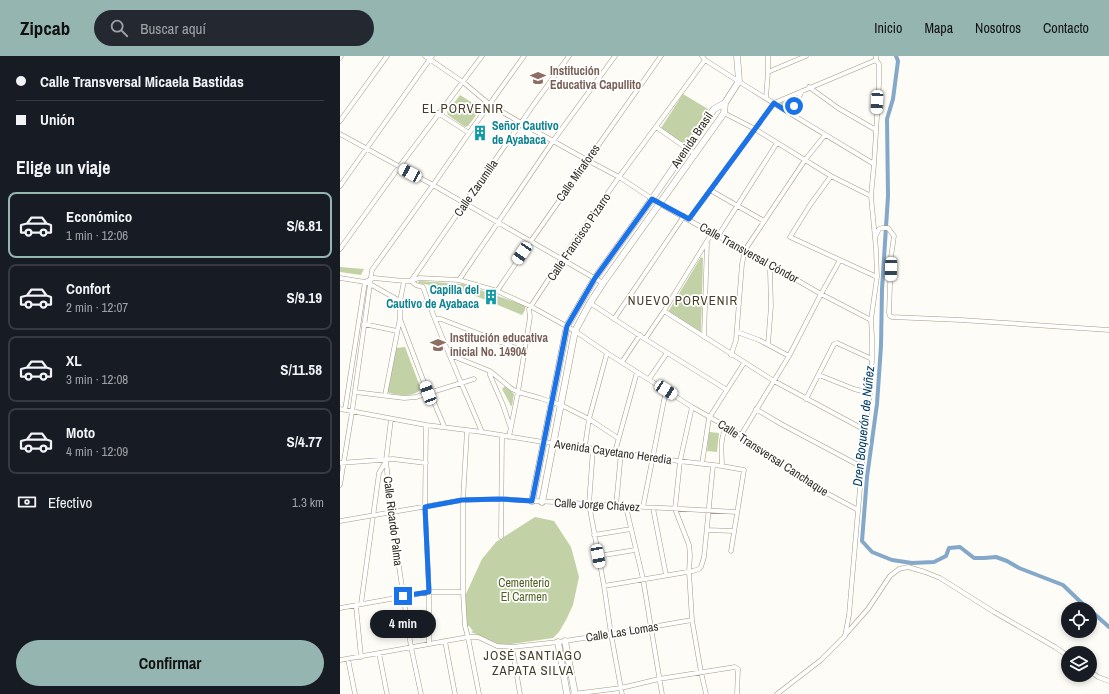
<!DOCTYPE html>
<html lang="es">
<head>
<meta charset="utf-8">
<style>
	:root { --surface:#171b24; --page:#242831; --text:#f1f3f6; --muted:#9ea1a6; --line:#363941; --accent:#95b5b1 }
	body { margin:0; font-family:"Archivo Narrow",sans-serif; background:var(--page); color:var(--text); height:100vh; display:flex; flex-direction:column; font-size:15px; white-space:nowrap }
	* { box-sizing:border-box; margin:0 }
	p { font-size:13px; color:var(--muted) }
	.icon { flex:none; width:22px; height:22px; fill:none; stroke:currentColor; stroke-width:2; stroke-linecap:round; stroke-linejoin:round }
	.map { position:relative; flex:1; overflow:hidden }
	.panel { display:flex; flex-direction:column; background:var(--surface); width:340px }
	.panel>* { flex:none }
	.guide { display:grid; align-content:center; height:88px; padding:0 16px; background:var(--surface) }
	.buttons { position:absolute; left:721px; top:546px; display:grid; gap:8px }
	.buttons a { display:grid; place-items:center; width:36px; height:36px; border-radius:50%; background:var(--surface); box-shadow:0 2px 6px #0003; font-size:20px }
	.end { position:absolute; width:18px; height:18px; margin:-9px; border:5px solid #1a73e8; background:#fff; box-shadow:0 0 0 2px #fff }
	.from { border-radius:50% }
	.bubble { position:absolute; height:28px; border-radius:14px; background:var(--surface); box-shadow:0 2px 6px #0003; font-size:13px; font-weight:700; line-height:28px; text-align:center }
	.car { position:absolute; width:12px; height:24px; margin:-12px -6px; border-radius:5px; box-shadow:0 0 3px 1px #0007; background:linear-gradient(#fff 24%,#345 0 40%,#fff 0 76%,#345 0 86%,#fff 0) }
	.guide b { display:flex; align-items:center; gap:14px; height:38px; font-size:15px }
	.guide b+b { border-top:1px solid var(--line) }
	.guide i { width:10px; height:10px; background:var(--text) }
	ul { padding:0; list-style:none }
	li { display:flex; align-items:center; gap:12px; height:66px; margin:0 8px 6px; padding:0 8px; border:2px solid var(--line); border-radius:8px }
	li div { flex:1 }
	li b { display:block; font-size:15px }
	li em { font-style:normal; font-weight:700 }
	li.on { border-color:var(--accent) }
	li>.icon { width:36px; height:36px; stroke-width:1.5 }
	h2 { padding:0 16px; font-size:18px; line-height:48px }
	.pay { display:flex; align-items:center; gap:10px; height:44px; padding:0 16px; font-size:15px }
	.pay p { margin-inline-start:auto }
	.cta { display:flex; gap:8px; margin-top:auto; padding:8px 16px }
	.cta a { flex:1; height:46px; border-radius:24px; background:var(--accent); color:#111; font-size:16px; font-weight:700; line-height:46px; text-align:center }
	header { display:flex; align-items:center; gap:24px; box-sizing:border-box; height:56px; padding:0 20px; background:var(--accent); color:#111 }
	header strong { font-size:19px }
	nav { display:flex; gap:22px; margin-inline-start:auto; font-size:14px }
	.search { width:280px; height:36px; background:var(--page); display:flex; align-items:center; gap:10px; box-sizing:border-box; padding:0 14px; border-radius:22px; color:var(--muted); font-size:15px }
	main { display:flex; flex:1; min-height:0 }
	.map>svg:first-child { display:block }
	.green { fill:#c2d2a6 }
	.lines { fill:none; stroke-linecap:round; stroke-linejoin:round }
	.canal { stroke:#84a8c9; stroke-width:4 }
	.street-casing { stroke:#a59b80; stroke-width:5 }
	.secondary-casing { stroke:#a59b80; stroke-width:7 }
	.street { stroke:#fff; stroke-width:4 }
	.secondary { stroke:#fff; stroke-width:6 }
	.route { stroke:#1a73e8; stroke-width:5 }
	.labels { text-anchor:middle; stroke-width:3.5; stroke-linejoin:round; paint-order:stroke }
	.education-label { font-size:12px; font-weight:bold; fill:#785e54; stroke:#fff; text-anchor:start }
	.culture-label { font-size:12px; font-weight:bold; fill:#0d838f; stroke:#fff; text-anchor:start }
	.street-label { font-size:12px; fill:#312d22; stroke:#fff }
	.park-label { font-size:12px; fill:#4d6020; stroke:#fff }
	.neighbourhood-label { font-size:13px; letter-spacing:1px; fill:#453c24; stroke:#fff }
	.water-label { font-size:13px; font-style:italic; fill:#003d67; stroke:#fff }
</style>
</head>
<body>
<header>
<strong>Zipcab</strong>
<div class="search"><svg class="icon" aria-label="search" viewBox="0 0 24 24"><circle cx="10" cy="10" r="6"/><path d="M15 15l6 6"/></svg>Buscar aquí</div>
<nav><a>Inicio</a><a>Mapa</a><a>Nosotros</a><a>Contacto</a></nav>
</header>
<main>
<section class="panel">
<div class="guide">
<b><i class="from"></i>Calle Transversal Micaela Bastidas</b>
<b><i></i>Unión</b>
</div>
<h2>Elige un viaje</h2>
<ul>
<li class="on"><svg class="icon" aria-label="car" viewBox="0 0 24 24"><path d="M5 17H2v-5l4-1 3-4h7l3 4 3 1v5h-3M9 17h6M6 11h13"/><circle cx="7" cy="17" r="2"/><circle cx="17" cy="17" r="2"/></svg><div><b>Económico</b><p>1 min · 12:06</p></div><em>S/6.81</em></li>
<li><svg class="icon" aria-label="car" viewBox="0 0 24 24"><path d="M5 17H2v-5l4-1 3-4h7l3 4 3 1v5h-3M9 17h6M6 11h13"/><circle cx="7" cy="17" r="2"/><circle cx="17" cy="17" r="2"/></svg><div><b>Confort</b><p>2 min · 12:07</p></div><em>S/9.19</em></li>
<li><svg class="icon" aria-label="car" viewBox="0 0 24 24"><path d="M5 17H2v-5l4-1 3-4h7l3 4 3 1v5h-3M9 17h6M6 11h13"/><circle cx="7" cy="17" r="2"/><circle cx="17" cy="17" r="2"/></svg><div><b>XL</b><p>3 min · 12:08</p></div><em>S/11.58</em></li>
<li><svg class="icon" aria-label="car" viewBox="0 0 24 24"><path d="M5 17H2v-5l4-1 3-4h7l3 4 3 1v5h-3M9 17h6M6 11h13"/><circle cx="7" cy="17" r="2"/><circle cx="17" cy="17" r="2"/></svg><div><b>Moto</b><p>4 min · 12:09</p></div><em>S/4.77</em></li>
</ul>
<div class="pay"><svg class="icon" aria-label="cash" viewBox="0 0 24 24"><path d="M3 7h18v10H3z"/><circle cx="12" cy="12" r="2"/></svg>Efectivo<p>1.3 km</p></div>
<div class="cta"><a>Confirmar</a></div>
</section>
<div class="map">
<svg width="769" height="638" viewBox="0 0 769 638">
	<rect width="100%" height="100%" fill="#fefcf6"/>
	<path class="green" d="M343,38L368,53L343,91L319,75Z
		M120,39L139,51L140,54L128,70L125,71L108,59L107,56Z
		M453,41L455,44L447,53L439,48Z
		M361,201L363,202L361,277L328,256Z
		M0,211L24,213L21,219L0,216Z
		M79,225L123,228L184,249L185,250V254L182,259L121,234L78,227Z
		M65,291L81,333C73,342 60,339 49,337L47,334L56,292Z
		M165,330L174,338L172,350H171L162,333Z
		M369,376L379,377L377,396L367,395Z
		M195,461L214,465L231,491L239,521L233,549L227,562L219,576L213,582L165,589L159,588L131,576L133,575L129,570H126L125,540L142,503L156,486Z"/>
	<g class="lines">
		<path class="canal" d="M556,0L558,5L553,43L547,63L548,140L542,233L541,290L537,348L527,421L522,485L532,496L552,504L572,507L594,506L606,500L609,492L620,491L634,502H644L656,501L667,505L679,512L723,529L748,553
			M750,554L769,571"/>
		<defs>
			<path id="street" d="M85,0L123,26L149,48L181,67L247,104L279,121L320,148L372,177L405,194L481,238L531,264
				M362,0L365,4C421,40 477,74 534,108
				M0,2L1,0
				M428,16L466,0
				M469,31L498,52L536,74
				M426,42L428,16V0
				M98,57L129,77
				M384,57L415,73L491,120L531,140
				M451,58L462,35
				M0,65L47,0
				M316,71L355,98
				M0,78L93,129L263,227
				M491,120L470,149L450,181L537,221
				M0,130L92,0
				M370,134L424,165
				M349,163L434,47L536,4
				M536,179L539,173L542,172H548L554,180L551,201L549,257L550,260L552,261L621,264L769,274
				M378,180L437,87
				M0,193L59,111L142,0
				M0,222L25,226L31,223L34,222L64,225H71L79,222L119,224L157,235L192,251L235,275L267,297L352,351L401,379L479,433L518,454
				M119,224L213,85L275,0
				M157,235L191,185L321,0
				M250,247L305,283L387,334
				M324,255L434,325L525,374
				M60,263L88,337
				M96,263H101L184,295
				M274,263L344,160
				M24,268L57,275
				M397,276L419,284L449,300
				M364,281L367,187
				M305,283L324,255L372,177
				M428,288L431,250L430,215L432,209
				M110,299L150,315L172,333L178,336L200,342L221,349L249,363L278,382
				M391,299L396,284L402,208L405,194L465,104L485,79
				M282,306L300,279
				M150,315V319L163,349L170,370
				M479,319L514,333L530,337
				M309,323L327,297
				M15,336L64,342L76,341L134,323
				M90,337L104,370
				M45,340L46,334L60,262V245L64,225
				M466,343L494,288L497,287L532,303
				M352,351L340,405L335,453L349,489L350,499L349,516L352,564L361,616L366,638
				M0,353L86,369L142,376L203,386L245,390L253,393L281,396L313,402L382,410L404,414L391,495
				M416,353L441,368L522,411
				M5,354L25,226L30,228L60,245L90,249
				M51,363L46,404L51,457L71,591L81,638
				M86,369L85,451L89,536V588
				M127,374L123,444V536L125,570L128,581L139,638
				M142,376C122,328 100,280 83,231L76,229L71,225L124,148L181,67L194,48L229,0
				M401,379L449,300L481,238L500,204
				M169,381L178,336L190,261L189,253L222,203L279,121L365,4
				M245,390L249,363L267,297
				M253,393L249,448L264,530L271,578L282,638
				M275,396L297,316
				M0,407L53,403L86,407
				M362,408L369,362L404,307
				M382,410C382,399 379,380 387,372
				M0,429L12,356L32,214L93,129L129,77L184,0
				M276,450L281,396
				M286,451L303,523L322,638
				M303,451L326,334
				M313,452L326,519
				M0,465L123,444L161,443L397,456
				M367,474L394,475
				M254,479L291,473
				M161,481L162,379
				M258,500L295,494
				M264,530L353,515L359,513L361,511L364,501L373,410
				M21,548L39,417L46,405
				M16,550L21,601
				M0,552L89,536H123
				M505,579L528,553L550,520L559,513L568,511L585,516L600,522L654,556L715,591L728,600
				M105,585L115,638
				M172,591L180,638
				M39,597L47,638
				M8,603L15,638
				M0,604L128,581H138L157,590L172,591L218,586L271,578L352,564
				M750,615L758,621L769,625
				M233,638L281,632L319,623L395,611L398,613L397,638
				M437,638L481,604L505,580L509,559L525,374L530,337L532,303V281L531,264L537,221L536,193L531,140L534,108L539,28V8L536,4V0"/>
			<path id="secondary" d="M192,445L227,270L255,222L312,143L374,53L385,47L399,25L397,0
				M202,446L235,275L250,247L263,227L384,57L385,47
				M225,585L235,638
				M218,586L227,638"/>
		</defs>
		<use href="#street" class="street-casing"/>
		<use href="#secondary" class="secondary-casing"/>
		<use href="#street" class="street"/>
		<use href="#secondary" class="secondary"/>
	</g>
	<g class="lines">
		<path class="route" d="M63,540L89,536L85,451L122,444L161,443L192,445L227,270L255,222L312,143L349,163L434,47L451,58L454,50"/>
	</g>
	<defs>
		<symbol id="school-bare" viewBox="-9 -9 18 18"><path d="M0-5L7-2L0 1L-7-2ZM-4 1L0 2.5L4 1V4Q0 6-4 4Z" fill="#8d6e63" stroke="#fff" stroke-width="2.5" paint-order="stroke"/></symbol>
		<symbol id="building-bare" viewBox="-9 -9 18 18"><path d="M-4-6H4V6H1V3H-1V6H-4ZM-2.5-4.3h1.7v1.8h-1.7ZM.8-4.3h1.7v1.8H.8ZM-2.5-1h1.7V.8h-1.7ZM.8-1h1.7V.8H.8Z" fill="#0f9aa8" stroke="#fff" stroke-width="2.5" paint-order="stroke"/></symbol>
	</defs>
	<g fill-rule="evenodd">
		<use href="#school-bare" x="187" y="11" width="22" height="22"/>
		<use href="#building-bare" x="129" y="66" width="22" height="22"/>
		<use href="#building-bare" x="140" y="230" width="22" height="22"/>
		<use href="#school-bare" x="87" y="278" width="22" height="22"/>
	</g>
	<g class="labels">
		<g class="education-label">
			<text x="210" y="19">Institución<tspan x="210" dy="14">Educativa Capullito</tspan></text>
			<text x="110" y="286">Institución educativa<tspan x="110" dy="14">inicial No. 14904</tspan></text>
		</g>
		<g class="culture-label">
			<text x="152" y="74">Señor Cautivo<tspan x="152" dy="14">de Ayabaca</tspan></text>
			<text x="139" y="238" text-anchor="end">Capilla del<tspan x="139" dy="14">Cautivo de Ayabaca</tspan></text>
		</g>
		<g class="street-label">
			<text transform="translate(352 84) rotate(-56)" y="4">Avenida Brasil</text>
			<text transform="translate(238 117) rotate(-55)" y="4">Calle Mirafores</text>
			<text transform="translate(136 132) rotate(-55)" y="4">Calle Zarumilla</text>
			<text transform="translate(239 181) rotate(-56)" y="4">Calle Francisco Pizarro</text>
			<text transform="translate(409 197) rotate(29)" y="4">Calle Transversal Cóndor</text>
			<text transform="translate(273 396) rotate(8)" y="4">Avenida Cayetano Heredia</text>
			<text transform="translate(433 402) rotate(33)" y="4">Calle Transversal Canchaque</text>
			<text transform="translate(257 449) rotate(3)" y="4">Calle Jorge Chávez</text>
			<text transform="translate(53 465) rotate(83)" y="4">Calle Ricardo Palma</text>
			<text transform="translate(282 576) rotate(-9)" y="4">Calle Las Lomas</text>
		</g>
		<g class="park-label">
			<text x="184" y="531">Cementerio<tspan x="184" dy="14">El Carmen</tspan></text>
		</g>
		<g class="neighbourhood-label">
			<text x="123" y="57">EL PORVENIR</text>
			<text x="343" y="249">NUEVO PORVENIR</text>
			<text x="193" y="604">JOSÉ SANTIAGO<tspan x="193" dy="15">ZAPATA SILVA</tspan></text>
		</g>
		<g class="water-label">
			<text transform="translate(523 370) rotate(-84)" y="5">Dren Boquerón de Núñez</text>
		</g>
	</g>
</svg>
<div class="buttons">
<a><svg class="icon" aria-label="locate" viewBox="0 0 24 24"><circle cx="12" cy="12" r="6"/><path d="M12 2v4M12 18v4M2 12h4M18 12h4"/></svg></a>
<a><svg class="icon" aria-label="layers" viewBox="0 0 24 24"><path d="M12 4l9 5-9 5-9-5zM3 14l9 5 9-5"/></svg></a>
</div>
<i class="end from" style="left:454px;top:50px"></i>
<i class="end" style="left:63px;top:540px"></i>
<div class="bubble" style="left:30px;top:554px;width:66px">4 min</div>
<i class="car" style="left:537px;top:46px;rotate:183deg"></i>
<i class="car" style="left:70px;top:117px;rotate:298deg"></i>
<i class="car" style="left:182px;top:197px;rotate:214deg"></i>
<i class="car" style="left:551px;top:213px;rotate:181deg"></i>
<i class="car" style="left:326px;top:334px;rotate:123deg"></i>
<i class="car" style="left:88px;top:337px;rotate:340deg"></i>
<i class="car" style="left:258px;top:500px;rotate:169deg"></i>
</div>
</main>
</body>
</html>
